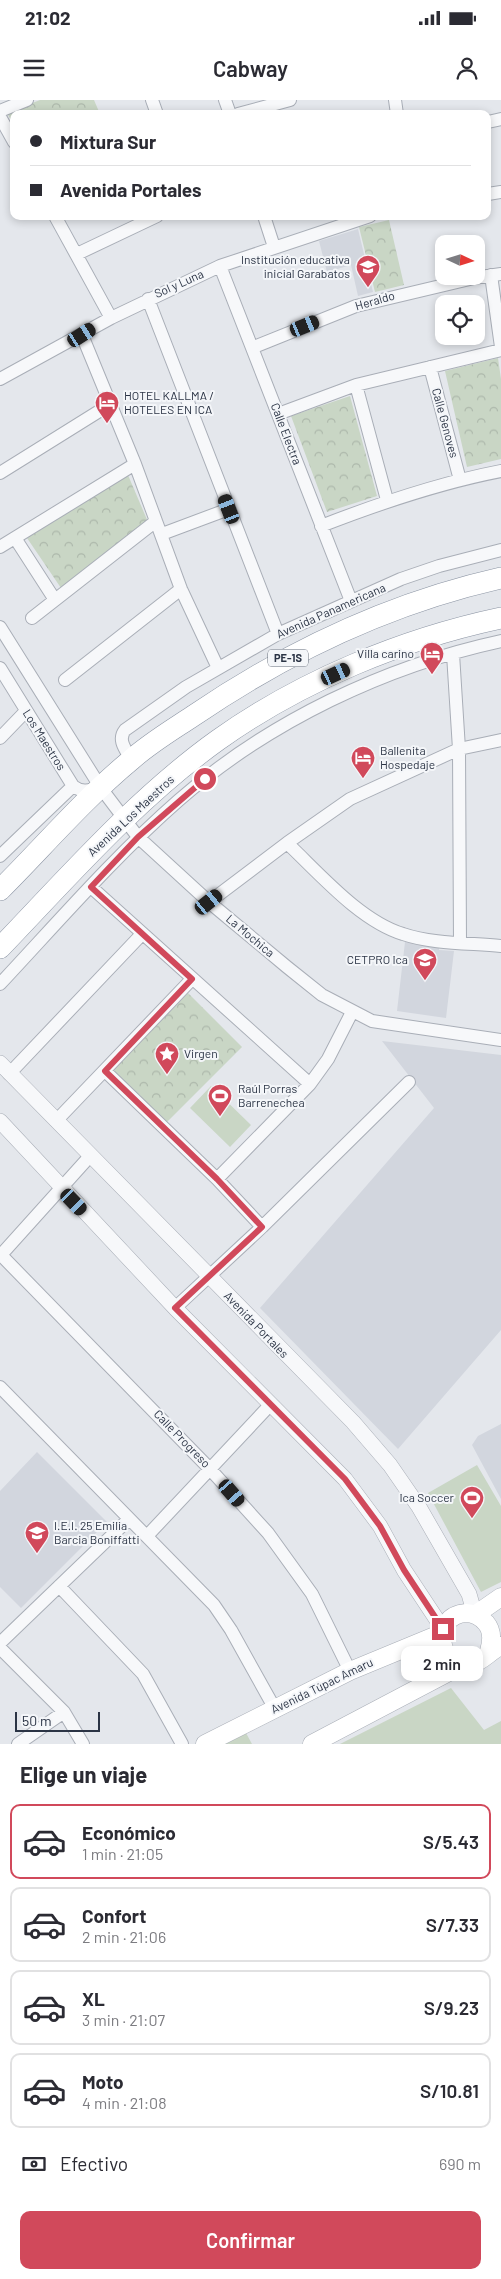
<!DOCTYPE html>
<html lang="es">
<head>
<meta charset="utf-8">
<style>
	:root { --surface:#fff; --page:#f2f2f3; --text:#2b2b33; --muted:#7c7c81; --line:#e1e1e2; --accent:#d1495b }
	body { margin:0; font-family:Barlow,sans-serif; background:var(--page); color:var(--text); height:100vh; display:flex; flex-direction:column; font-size:19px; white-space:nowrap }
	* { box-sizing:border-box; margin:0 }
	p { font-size:16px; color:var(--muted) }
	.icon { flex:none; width:28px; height:28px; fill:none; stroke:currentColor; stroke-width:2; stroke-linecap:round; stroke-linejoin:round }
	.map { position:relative; height:1644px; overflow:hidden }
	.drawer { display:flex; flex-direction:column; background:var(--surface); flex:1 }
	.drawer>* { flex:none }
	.hud { position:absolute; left:10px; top:10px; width:481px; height:110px; border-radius:10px; box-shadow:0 2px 8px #0003; display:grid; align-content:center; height:110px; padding:0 20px; background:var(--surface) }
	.needle { width:32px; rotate:94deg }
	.controls { position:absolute; left:435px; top:135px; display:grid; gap:10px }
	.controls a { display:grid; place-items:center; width:50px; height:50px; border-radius:10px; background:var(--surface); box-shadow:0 2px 8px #0003; font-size:25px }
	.scale { position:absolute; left:15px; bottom:12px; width:85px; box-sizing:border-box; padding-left:5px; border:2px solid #2b3445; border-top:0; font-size:14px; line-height:18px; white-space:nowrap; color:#2b3445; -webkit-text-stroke:4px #f4f6f9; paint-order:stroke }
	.end { position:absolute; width:22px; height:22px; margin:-11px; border:6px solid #d1495b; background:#fff; box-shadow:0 0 0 2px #fff }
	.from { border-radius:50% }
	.bubble { position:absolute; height:35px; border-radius:10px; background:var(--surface); box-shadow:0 2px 8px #0003; font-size:16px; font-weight:600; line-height:35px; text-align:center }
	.car { position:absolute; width:15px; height:30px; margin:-15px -8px; border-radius:6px; box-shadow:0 0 4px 1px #0007; background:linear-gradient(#222 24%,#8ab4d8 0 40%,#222 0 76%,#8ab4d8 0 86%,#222 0) }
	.hud b { display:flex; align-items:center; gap:18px; height:48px; font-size:19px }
	.hud b+b { border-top:1px solid var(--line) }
	.hud i { width:12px; height:12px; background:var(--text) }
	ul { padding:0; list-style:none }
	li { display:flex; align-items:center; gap:15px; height:75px; margin:0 10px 8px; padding:0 10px; border:2px solid var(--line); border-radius:10px }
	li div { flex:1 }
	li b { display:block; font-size:19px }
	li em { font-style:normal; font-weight:600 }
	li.current { border-color:var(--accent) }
	li>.icon { width:45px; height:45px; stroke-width:1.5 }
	h2 { padding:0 20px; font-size:22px; line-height:60px }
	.pay { display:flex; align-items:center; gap:12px; height:55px; padding:0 20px; font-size:19px }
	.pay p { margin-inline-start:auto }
	.button { display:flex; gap:10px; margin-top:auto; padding:10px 20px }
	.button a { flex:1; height:58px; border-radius:10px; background:var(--accent); color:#fff; font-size:20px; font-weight:600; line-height:58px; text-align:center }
	.status { display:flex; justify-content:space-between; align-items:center; height:35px; padding:0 25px; background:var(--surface); direction:ltr }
	.status svg { height:14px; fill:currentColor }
	header { display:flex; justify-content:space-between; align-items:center; height:65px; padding:0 20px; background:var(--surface); font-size:22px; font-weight:600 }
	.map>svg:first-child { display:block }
	.built { fill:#d2d6de }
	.park { fill:url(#park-crowns) }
	.garden { fill:#c9d6c5 }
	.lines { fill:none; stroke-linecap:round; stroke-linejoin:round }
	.minor-casing { stroke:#a9aeb7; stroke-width:14 }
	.tertiary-casing { stroke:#a9aeb7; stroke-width:16 }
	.secondary-casing { stroke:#a9aeb7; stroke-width:19 }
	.trunk-casing { stroke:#8b94a3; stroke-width:22 }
	.minor { stroke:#f7f8fa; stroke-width:12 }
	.tertiary { stroke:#f7f8fa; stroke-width:15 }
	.secondary { stroke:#fff; stroke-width:18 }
	.trunk { stroke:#fff; stroke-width:21 }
	.route { stroke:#d1495b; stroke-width:6 }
	.labels { text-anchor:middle; stroke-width:4; stroke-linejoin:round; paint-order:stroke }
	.shield { fill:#f4f6f9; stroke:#676e7b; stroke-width:1 }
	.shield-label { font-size:11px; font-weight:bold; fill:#2b3445 }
	.poi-label { font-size:12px; fill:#2b3445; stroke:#f4f6f9; text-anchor:start }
	.street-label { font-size:12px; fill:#2b3445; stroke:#f4f6f9 }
</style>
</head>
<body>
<div class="status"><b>21:02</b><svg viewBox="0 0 49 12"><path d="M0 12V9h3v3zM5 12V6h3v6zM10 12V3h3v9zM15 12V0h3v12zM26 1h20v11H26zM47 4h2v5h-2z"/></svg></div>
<header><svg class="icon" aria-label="menu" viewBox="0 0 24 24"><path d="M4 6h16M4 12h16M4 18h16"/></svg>Cabway<svg class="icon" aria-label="person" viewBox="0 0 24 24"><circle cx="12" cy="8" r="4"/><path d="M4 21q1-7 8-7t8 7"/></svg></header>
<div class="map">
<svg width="501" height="1644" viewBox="0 0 501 1644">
	<defs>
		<pattern id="park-crowns" width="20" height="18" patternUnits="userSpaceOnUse" patternTransform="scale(1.25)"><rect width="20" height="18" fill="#c9d6c5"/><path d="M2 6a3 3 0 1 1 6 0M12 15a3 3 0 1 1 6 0" fill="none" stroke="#adb8ab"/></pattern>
	</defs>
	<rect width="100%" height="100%" fill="#e4e7ec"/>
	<path class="built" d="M358,129L373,192L358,196L351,165L327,172L319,141Z
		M405,842L439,846V850L454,851L446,918L397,911Z
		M382,941L501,955V1230L398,1349L260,1208L434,1008Z
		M501,1324V1399L472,1345L478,1336Z
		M37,1352L107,1422L21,1508L0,1487V1391Z"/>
	<path class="park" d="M40,0H94L100,14H14V25L7,13Z
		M389,120L404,185L375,192L359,127Z
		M498,258L501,279V359L467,367L445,271Z
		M350,296L377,396L327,412L291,316Z
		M128,375L148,422L61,488L27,438Z
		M188,893L242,947L165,1024L111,970Z"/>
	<path class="garden" d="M211,986L251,1025L230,1047L190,1008Z
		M477,1365L501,1406V1482L481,1492L428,1393Z
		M451,1588L484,1630L501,1621V1644H340Z
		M246,1633L252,1644H225Z"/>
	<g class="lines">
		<defs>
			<path id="minor" d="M152,0L157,14
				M225,0L230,14
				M395,0L397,14
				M0,11L27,0
				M238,14L290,0
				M0,17L14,42
				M488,22L501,19
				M488,94L501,92
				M55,116L111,218
				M264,116L274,147
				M77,154L157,116
				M220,166L351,501
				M491,175L501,247
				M148,199L278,534
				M82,235L135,364L181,489L218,568
				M254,247L356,206L474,178L501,174
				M430,267L460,380
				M0,279L111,218L220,166L370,116
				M356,285L387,400
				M278,314L356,285L501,250
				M0,373L109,305
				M321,426C380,403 439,383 501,371
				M162,434L229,409
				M15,438L55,500
				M0,447L135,364
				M32,518L156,421
				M0,527L101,688L138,737L209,802L287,867L322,895L372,921L501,940
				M453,554L459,649L460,841
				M0,568L73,686C81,692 87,691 98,689
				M65,580L181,489
				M0,638L26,611
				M131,659C126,650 117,640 125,630L186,587L278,534L401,479L439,466L501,450
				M287,743C319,773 360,821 403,834C432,844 470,843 501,846
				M0,756L73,686
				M91,787L310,984
				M209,802L287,743L350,699L459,649L501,640
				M0,884C58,822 115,756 179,700C268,622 385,566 501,541
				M105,971L217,1079L262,1127
				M9,974L142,834
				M56,1021L192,879
				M217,1079L310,984L328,959L352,912
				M1,1155L209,1368L268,1433L312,1494L350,1571
				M0,1156L90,1056
				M175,1208L262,1127L409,982
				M0,1287L214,1505L231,1530L275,1609
				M147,1436L270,1305
				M59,1486L143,1574L182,1644
				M0,1543L128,1420
				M0,1548L64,1612L83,1644
				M18,1644L64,1612"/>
			<path id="tertiary" d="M0,963L353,1322L390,1365L419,1407L469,1494L475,1515
				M0,1021L175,1208L345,1379L380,1426L404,1470L443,1529"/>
			<path id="secondary" d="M475,1515L501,1497
				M489,1551C492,1541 493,1531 486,1523C481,1517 473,1513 466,1513C430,1515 437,1571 472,1564C483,1561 490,1551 501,1546
				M205,1644L350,1571L442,1533
				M312,1644L464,1564"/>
			<path id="trunk" d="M0,790C43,747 84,699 131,660C150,643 172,630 193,616C287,552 390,503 501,478
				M0,848C69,776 137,698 218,640C301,581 402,539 501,518"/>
		</defs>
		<use href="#minor" class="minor-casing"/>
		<use href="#tertiary" class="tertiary-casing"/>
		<use href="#secondary" class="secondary-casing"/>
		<use href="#trunk" class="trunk-casing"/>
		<use href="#minor" class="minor"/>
		<use href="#tertiary" class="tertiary"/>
		<use href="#secondary" class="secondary"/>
		<use href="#trunk" class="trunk"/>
	</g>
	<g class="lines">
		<path class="route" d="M205,679L138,737L91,787L192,879L105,971L217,1079L262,1127L175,1208L345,1379L380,1426L404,1470L443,1529"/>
	</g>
	<defs>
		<symbol id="school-pin" viewBox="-11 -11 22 30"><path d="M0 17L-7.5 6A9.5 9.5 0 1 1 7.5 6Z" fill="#d1495b" stroke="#f4f6f9"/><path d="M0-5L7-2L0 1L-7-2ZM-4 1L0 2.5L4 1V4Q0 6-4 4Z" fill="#fff"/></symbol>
		<symbol id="hotel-pin" viewBox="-11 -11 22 30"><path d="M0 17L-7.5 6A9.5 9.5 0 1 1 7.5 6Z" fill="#d1495b" stroke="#f4f6f9"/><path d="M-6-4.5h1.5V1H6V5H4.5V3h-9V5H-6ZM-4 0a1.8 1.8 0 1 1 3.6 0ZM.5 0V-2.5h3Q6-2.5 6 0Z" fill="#fff"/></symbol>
		<symbol id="university-pin" viewBox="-11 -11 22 30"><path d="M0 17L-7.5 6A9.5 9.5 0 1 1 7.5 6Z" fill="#d1495b" stroke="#f4f6f9"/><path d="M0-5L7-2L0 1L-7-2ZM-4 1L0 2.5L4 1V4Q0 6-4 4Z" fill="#fff"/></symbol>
		<symbol id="sight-pin" viewBox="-11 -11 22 30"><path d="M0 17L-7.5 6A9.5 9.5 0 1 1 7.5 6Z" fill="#d1495b" stroke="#f4f6f9"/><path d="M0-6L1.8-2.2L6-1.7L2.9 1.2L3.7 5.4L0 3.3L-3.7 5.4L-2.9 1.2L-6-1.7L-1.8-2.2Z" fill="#fff"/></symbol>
		<symbol id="stadium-pin" viewBox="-11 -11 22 30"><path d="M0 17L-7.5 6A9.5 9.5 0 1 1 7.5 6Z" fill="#d1495b" stroke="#f4f6f9"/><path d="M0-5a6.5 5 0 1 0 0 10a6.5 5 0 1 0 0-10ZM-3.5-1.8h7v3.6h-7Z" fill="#fff"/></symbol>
	</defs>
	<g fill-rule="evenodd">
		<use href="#school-pin" x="354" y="153" width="28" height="38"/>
		<use href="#hotel-pin" x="93" y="289" width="28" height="38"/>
		<use href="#hotel-pin" x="418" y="540" width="28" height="38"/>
		<use href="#hotel-pin" x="349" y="644" width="28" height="38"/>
		<use href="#university-pin" x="411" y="846" width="28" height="38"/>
		<use href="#sight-pin" x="153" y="940" width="28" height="38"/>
		<use href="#stadium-pin" x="206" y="982" width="28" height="38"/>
		<use href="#stadium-pin" x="458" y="1384" width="28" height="38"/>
		<use href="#school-pin" x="23" y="1419" width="28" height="38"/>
	</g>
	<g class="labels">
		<rect class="shield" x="268" y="549.5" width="40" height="17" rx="4"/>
		<g class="shield-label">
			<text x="288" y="562">PE-1S</text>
		</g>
		<g class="poi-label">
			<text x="350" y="164" text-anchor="end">Institución educativa<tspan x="350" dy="14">inicial Garabatos</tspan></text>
			<text x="124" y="300">HOTEL KALLMA /<tspan x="124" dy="14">HOTELES EN ICA</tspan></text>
			<text x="414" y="558" text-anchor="end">Villa carino</text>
			<text x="380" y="655">Ballenita<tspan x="380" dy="14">Hospedaje</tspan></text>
			<text x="408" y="864" text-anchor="end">CETPRO Ica</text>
			<text x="184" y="958">Virgen</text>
			<text x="238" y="993">Raúl Porras<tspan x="238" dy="14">Barrenechea</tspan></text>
			<text x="454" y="1402" text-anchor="end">Ica Soccer</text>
			<text x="54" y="1430">I.E.I. 25 Emilia<tspan x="54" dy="14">Barcia Boniffatti</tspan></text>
		</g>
		<g class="street-label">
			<text transform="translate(179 184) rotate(-24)" y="4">Sol y Luna</text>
			<text transform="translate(375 201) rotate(-16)" y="4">Heraldo</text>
			<text transform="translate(445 323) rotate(75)" y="4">Calle Genoves</text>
			<text transform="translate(286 334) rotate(69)" y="4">Calle Electra</text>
			<text transform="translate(331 511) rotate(-24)" y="4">Avenida Panamericana</text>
			<text transform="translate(44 640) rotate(58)" y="4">Los Maestros</text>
			<text transform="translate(131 716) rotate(-43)" y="4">Avenida Los Maestros</text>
			<text transform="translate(250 836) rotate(40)" y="4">La Mochica</text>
			<text transform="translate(256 1225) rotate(46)" y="4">Avenida Portales</text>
			<text transform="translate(182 1339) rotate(46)" y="4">Calle Progreso</text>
			<text transform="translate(322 1586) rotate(-26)" y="4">Avenida Túpac Amaru</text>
		</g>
	</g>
</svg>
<div class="controls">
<a><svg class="needle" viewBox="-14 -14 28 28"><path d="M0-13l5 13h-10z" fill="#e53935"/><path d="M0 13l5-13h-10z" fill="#7c7c81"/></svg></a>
<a><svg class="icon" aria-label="locate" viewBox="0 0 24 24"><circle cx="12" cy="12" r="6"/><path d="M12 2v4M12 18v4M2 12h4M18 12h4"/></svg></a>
</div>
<div class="scale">50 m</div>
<i class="end from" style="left:205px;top:679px"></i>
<i class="end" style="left:443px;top:1529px"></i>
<div class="bubble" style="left:401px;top:1546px;width:82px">2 min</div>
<i class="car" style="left:305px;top:226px;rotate:68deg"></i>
<i class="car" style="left:82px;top:235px;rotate:58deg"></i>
<i class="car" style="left:229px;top:409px;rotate:339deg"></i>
<i class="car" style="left:336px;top:574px;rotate:65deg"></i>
<i class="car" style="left:209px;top:802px;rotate:51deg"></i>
<i class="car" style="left:74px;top:1102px;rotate:136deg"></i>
<i class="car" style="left:232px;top:1393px;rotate:139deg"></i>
<div class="hud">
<b><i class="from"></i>Mixtura Sur</b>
<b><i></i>Avenida Portales</b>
</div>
</div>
<section class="drawer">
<h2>Elige un viaje</h2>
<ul>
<li class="current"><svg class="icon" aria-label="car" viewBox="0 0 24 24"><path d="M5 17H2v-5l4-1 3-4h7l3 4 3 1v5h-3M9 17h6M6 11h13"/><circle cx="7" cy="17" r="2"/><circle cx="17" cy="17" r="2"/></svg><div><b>Económico</b><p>1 min · 21:05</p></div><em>S/5.43</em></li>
<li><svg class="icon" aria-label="car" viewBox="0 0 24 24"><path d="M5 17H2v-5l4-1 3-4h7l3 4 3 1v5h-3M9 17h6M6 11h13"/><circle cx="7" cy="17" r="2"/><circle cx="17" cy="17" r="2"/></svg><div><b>Confort</b><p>2 min · 21:06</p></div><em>S/7.33</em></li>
<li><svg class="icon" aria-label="car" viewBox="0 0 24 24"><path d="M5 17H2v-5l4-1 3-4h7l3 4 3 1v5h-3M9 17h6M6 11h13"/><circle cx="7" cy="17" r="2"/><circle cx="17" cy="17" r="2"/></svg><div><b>XL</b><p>3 min · 21:07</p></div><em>S/9.23</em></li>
<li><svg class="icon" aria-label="car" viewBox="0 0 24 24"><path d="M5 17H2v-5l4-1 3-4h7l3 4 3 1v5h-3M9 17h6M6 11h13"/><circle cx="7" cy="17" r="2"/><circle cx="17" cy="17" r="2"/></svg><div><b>Moto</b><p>4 min · 21:08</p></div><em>S/10.81</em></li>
</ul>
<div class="pay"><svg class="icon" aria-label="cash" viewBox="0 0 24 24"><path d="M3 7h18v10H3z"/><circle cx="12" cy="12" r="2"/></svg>Efectivo<p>690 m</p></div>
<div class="button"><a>Confirmar</a></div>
</section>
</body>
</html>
